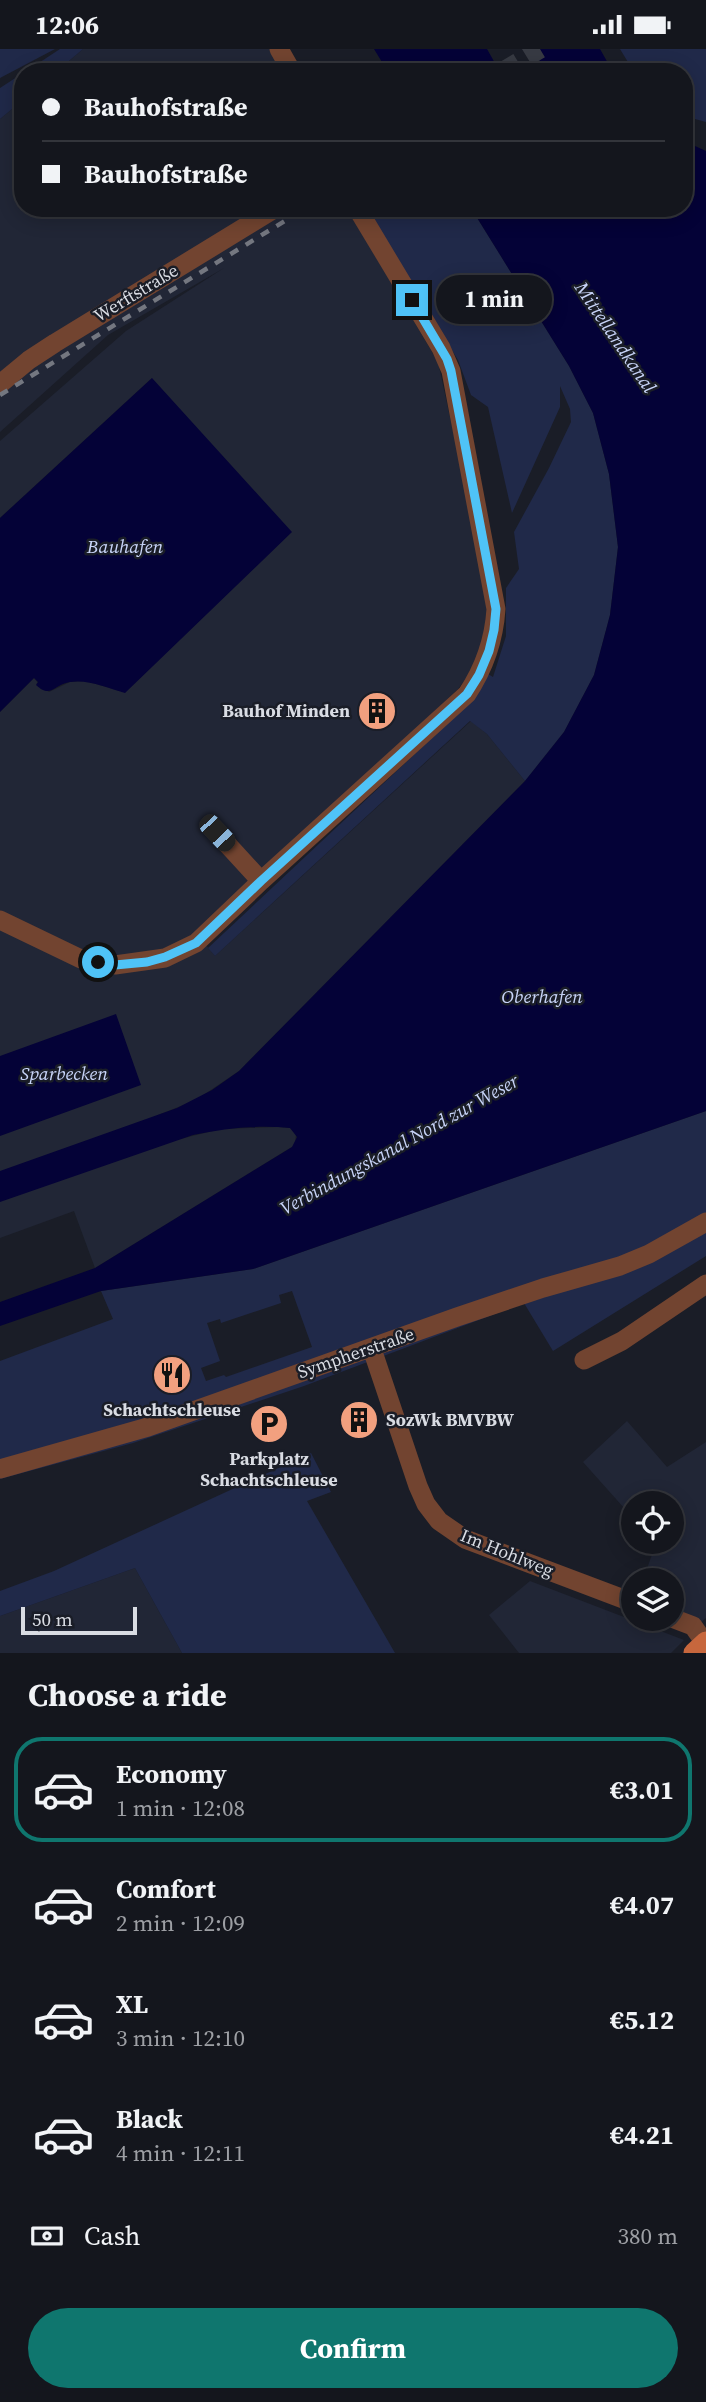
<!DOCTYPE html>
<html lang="en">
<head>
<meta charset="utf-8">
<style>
	:root { --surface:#14161d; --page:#1d1f26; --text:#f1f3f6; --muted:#9d9fa4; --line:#33353b; --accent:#0f766e }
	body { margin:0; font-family:"Source Serif 4",serif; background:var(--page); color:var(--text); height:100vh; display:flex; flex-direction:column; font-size:26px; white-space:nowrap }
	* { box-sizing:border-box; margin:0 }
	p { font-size:23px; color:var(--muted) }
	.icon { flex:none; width:38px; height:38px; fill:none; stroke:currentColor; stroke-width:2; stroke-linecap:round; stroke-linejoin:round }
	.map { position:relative; height:1604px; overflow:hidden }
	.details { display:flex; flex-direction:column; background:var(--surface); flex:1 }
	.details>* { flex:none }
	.guide { position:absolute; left:14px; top:14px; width:679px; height:154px; border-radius:28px; box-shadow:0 4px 18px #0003,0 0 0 2px var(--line); display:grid; align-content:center; height:154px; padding:0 28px; background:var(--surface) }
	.fabs { position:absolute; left:621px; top:1442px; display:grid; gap:14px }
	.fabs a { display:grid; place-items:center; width:63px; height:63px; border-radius:50%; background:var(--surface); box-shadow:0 4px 18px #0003,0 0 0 2px var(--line); font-size:35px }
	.scale { position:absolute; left:21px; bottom:18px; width:116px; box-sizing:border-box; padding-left:7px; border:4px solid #d9dce3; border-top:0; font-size:19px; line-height:24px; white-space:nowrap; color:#d9dce3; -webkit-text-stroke:5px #1a1d27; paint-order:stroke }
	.end { position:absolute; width:32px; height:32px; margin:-16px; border:9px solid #4fc3f7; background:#111; box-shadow:0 0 0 4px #111 }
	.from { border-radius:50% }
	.bubble { position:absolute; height:49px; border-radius:24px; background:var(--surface); box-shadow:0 4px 18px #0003,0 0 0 2px var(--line); font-size:23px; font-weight:700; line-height:49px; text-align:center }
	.car { position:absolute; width:21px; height:42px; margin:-21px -10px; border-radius:9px; box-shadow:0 0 5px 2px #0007; background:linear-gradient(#222 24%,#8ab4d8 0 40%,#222 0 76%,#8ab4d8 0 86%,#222 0) }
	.guide b { display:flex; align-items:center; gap:24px; height:66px; font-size:26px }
	.guide b+b { border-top:2px solid var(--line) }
	.guide i { width:18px; height:18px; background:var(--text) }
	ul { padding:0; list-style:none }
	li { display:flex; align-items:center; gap:21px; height:105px; margin:0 14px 10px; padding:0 14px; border:4px solid transparent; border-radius:28px }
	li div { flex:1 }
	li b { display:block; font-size:26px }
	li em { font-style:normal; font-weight:700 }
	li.current { border-color:var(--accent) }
	li>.icon { width:63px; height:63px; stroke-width:1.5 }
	h2 { padding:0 28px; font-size:32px; line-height:84px }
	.pay { display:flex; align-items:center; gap:18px; height:77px; padding:0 28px; font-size:26px }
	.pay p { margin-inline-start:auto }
	.button { display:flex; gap:14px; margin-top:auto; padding:14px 28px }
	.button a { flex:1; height:80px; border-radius:42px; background:var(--accent); color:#fff; font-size:28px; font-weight:700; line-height:80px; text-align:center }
	.status { display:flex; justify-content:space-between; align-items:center; height:49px; padding:0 35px; background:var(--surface); direction:ltr }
	.status svg { height:19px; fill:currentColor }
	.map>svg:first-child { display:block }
	.built { fill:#212636 }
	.green { fill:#202949; fill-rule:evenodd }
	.water { fill:#040237 }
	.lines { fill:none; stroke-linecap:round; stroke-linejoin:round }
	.street-tunnel { stroke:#373a43; stroke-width:19; stroke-dasharray:19 10; stroke-linecap:butt }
	.street { stroke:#724430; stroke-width:19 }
	.primary { stroke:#c7673d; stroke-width:21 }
	.rail { stroke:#747780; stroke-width:4.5; stroke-dasharray:9 9; stroke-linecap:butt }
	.route { stroke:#4fc3f7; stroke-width:9 }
	.labels { text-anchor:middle; stroke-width:5; stroke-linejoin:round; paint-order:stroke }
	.street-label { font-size:18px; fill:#d9dce3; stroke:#1a1d27 }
	.poi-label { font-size:18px; font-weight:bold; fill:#d9dce3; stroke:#1a1d27 }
	.water-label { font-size:19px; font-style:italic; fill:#c8d4f8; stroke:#1a1d27 }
</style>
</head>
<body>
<div class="status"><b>12:06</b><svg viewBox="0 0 49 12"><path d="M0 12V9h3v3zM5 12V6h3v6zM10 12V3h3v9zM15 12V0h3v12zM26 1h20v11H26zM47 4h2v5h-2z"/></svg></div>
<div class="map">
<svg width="706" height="1604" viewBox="0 0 706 1604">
	<rect width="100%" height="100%" fill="#1a1d27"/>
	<path class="built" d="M83,0H275L287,23H56Z
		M23,51V159H347L438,313L483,520L489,580L471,623L458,640L198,886L215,907L471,672L487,685L525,732L239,1022L196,1051L158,1066L168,1093L221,1080L279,1078L290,1079L296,1084L295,1096L95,1219L74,1162L0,1189V663L34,629L38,634L36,635L49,643L70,633L85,632L125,643L152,329L0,469V392L126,282L224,219L108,286L0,383V70Z
		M627,1372L667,1418L706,1393V1569L699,1575L672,1563V1531H643L655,1497L652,1493H672V1454H634L633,1469L583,1413Z
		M135,1519L182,1604H0V1567Z
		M530,1532L684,1591L671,1604H519L489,1566Z"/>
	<path class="green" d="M0,0H55L0,29Z
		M60,0H83L56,23H25Z
		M620,0H706V73L684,67V23H659L658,21L634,23Z
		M23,24V51L0,70V39Z
		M366,159H471L569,317L593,364L609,425L618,498L610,566L594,626L564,683L525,732L487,685L470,672L215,907L208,899L434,687L488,625L493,628L506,587V539L519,520L514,483L549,419L571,373L570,360L560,337V358L512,464L488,358L471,346L458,311Z
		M706,1062V1207L553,1302L524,1254L304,1337L133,1394L0,1430V1312L113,1270L101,1242L253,1220ZM292,1242L312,1298L226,1328L224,1326L206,1332L201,1319L220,1312L207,1274L220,1270L221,1274L281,1254L279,1246Z
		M311,1404L331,1443L307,1452L395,1604H182L135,1519L0,1567V1542L54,1522Z"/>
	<path class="water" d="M374,0H487L500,23H388Z
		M532,0H600L613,23H547Z
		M684,92L706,102V1062L253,1220L101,1242L0,1277V1253L95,1219L292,1098L297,1088L290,1079C257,1076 226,1079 193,1086L0,1153V1122L177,1059L212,1041L239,1022L525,732L564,683L594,626L610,566L618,498L609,425L593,364L569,317L471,159H684Z
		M152,329L292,483L125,644C108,639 88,630 70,633C53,636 51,650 36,636L38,633L34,629L0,663V469Z
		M116,965L141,1036L0,1087V1007Z"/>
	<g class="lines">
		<path class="street-tunnel" d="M502,23L540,0"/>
		<path class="street" d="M279,0L292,23
			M0,335L29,311L55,294L276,159
			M217,784L261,832
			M0,871L81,910L115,916L165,909L196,894L261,832L467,645C485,618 494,591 496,560L451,322L441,299L357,159
			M372,1300L418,1437L426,1455L439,1472L465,1490L634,1554
			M584,1311L622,1292L706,1235
			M0,1420L148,1378L457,1268L543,1239L620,1217L649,1205L706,1173
			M672,1569L693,1577L705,1594"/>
		<path class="primary" d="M694,1604L706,1593"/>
		<path class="rail" d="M0,346L306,159"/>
	</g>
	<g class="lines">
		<path class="route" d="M98,913L115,916L147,913L165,908L196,894L261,832L467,645L479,626L489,602L494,581L496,560L451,322L447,310L412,251"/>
	</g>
	<defs>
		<symbol id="building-disc" viewBox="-11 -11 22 22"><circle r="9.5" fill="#f2a07f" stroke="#1a1d27"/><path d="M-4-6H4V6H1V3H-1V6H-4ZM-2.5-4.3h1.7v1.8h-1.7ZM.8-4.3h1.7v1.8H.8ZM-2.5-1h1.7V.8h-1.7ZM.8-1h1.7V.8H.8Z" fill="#111"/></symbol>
		<symbol id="restaurant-disc" viewBox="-11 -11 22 22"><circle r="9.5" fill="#f2a07f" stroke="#1a1d27"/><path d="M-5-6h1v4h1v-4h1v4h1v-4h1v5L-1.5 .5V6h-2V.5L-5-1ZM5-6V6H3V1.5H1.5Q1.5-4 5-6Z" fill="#111"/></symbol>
		<symbol id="parking-disc" viewBox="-11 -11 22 22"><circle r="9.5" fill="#f2a07f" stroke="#1a1d27"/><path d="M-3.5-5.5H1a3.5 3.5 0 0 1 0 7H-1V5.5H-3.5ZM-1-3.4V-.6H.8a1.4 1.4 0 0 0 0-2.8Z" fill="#111"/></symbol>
	</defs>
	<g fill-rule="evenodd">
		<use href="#building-disc" x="355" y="640" width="44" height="44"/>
		<use href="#restaurant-disc" x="150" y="1304" width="44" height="44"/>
		<use href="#building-disc" x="337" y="1349" width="44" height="44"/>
		<use href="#parking-disc" x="247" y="1353" width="44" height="44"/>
	</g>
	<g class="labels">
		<g class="street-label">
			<text transform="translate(136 244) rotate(-31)" y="6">Werftstraße</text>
			<text transform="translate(356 1304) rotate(-19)" y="6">Sympherstraße</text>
			<text transform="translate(507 1504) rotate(22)" y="6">Im Hohlweg</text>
		</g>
		<g class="poi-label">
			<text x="350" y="668" text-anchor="end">Bauhof Minden</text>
			<text x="172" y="1367">Schachtschleuse</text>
			<text x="386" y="1377" text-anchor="start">SozWk BMVBW</text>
			<text x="269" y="1416">Parkplatz<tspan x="269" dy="21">Schachtschleuse</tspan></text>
		</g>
		<g class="water-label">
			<text transform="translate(616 288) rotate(56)" y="7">Mittellandkanal</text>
			<text x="125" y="504">Bauhafen</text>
			<text x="542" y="954">Oberhafen</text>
			<text x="64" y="1031">Sparbecken</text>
			<text transform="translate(399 1095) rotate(-29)" y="7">Verbindungskanal Nord zur Weser</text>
		</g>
	</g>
</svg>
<div class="fabs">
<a><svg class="icon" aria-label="locate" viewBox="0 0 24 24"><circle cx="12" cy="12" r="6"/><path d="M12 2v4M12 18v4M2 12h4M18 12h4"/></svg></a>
<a><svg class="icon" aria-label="layers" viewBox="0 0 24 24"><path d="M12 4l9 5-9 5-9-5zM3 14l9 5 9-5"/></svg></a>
</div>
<div class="scale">50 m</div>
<i class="end from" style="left:98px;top:913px"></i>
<i class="end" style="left:412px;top:251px"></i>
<div class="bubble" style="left:436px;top:226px;width:116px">1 min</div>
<i class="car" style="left:217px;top:784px;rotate:137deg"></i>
<div class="guide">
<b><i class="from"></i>Bauhofstraße</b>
<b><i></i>Bauhofstraße</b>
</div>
</div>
<section class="details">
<h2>Choose a ride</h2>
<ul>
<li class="current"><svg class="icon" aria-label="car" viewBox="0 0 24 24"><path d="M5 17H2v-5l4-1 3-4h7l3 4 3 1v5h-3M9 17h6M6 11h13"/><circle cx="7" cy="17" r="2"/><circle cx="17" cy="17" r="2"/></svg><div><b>Economy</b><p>1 min · 12:08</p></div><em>€3.01</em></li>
<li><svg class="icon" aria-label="car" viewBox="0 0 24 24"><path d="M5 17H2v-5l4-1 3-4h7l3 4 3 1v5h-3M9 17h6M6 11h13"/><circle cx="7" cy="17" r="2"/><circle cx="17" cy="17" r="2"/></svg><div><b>Comfort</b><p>2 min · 12:09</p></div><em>€4.07</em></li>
<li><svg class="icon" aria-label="car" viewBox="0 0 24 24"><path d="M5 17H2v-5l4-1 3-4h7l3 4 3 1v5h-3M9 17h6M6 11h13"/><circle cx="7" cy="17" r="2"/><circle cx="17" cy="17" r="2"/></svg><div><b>XL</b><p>3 min · 12:10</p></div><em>€5.12</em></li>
<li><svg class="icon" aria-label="car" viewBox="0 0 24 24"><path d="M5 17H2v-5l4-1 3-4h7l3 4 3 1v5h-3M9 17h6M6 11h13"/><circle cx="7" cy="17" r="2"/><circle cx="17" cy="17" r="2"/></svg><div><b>Black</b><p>4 min · 12:11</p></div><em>€4.21</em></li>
</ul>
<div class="pay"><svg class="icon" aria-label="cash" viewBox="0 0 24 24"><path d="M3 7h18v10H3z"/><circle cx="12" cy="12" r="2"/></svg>Cash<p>380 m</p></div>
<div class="button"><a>Confirm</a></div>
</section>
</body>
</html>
